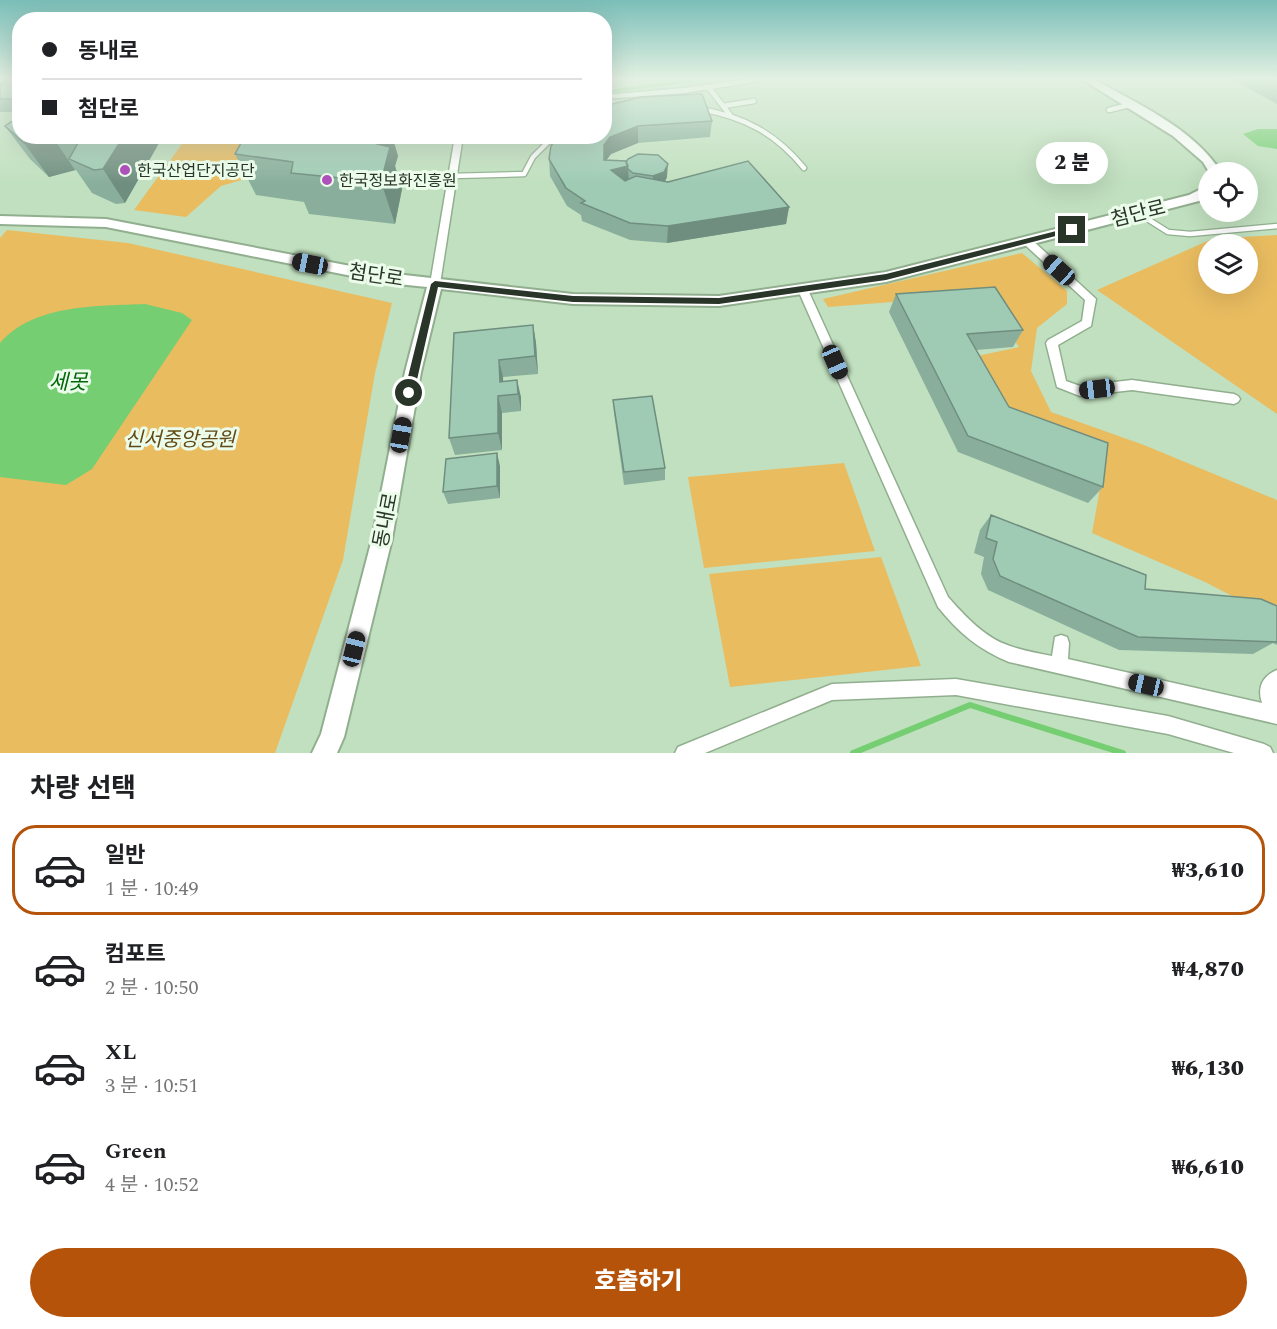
<!DOCTYPE html>
<html lang="ko">
<head>
<meta charset="utf-8">
<style>
	:root { --surface:#fff; --page:#f2f2f2; --text:#202124; --muted:#757577; --line:#e0e0e0; --accent:#b45309 }
	body { margin:0; font-family:Spectral,"Noto Sans KR",serif; background:var(--page); color:var(--text); height:100vh; display:flex; flex-direction:column; font-size:22px; white-space:nowrap }
	* { box-sizing:border-box; margin:0 }
	p { font-size:20px; color:var(--muted) }
	.icon { flex:none; width:33px; height:33px; fill:none; stroke:currentColor; stroke-width:2; stroke-linecap:round; stroke-linejoin:round }
	.map { position:relative; height:753px; overflow:hidden }
	.details { display:flex; flex-direction:column; background:var(--surface); flex:1 }
	.details>* { flex:none }
	.hud { position:absolute; left:12px; top:12px; width:600px; height:132px; border-radius:24px; box-shadow:0 6px 24px #0002; display:grid; align-content:center; height:132px; padding:0 30px; background:var(--surface) }
	.controls { position:absolute; left:1198px; top:162px; display:grid; gap:12px }
	.controls a { display:grid; place-items:center; width:60px; height:60px; border-radius:50%; background:var(--surface); box-shadow:0 6px 24px #0002; font-size:30px }
	.end { position:absolute; width:27px; height:27px; margin:-14px; border:8px solid #293528; background:#fff; box-shadow:0 0 0 3px #fff }
	.from { border-radius:50% }
	.bubble { position:absolute; height:42px; border-radius:21px; background:var(--surface); box-shadow:0 6px 24px #0002; font-size:20px; font-weight:800; line-height:42px; text-align:center }
	.car { position:absolute; width:18px; height:36px; margin:-18px -9px; border-radius:8px; box-shadow:0 0 4px 2px #0007; background:linear-gradient(#222 24%,#8ab4d8 0 40%,#222 0 76%,#8ab4d8 0 86%,#222 0) }
	.hud b { display:flex; align-items:center; gap:21px; height:57px; font-size:22px }
	.hud b+b { border-top:2px solid var(--line) }
	.hud i { width:15px; height:15px; background:var(--text) }
	ul { padding:0; list-style:none }
	li { display:flex; align-items:center; gap:18px; height:90px; margin:0 12px 9px; padding:0 18px; border:3px solid transparent; border-radius:24px }
	li div { flex:1 }
	li b { display:block; font-size:22px }
	li em { font-style:normal; font-weight:800 }
	li.selected { border-color:var(--accent) }
	li>.icon { width:54px; height:54px; stroke-width:1.5 }
	h2 { padding:0 30px; font-size:27px; line-height:72px }
	.action { display:flex; gap:12px; margin-top:auto; padding:12px 30px }
	.action a { flex:1; height:69px; border-radius:36px; background:var(--accent); color:#fff; font-size:24px; font-weight:800; line-height:69px; text-align:center }
	.map>svg:first-child { display:block }
	.green { fill:#e9bc60; fill-rule:evenodd }
	.water { fill:#75ce71 }
	.lines { fill:none; stroke-linecap:round; stroke-linejoin:round }
	.stream-far1 { stroke:#75ce71; stroke-width:3 }
	.stream { stroke:#75ce71; stroke-width:6 }
	.lane-casing { stroke:#91af8f; stroke-width:7 }
	.street-casing { stroke:#91af8f; stroke-width:3 }
	.secondary-casing { stroke:#91af8f; stroke-width:4 }
	.lane { stroke:#fff; stroke-width:4.5 }
	.street { fill:#fff; fill-rule:evenodd }
	.secondary { fill:#fff; fill-rule:evenodd }
	.wall { fill:#89af9c }
	.shaded-wall { fill:#6f8e7f }
	.building { fill:#9fcbb5; stroke:#6f8e7f; stroke-width:1.5 }
	.route { fill:#293528 }
	.poi-dot { fill:#af51bb; stroke:#ecfceb; stroke-width:2 }
	.labels { text-anchor:middle; stroke-width:6; stroke-linejoin:round; paint-order:stroke }
	.far-poi-label { font-size:16px; fill:#293528; stroke:#ecfceb; text-anchor:start }
	.street-label { font-size:20px; fill:#293528; stroke:#ecfceb }
	.park-label { font-size:20px; font-style:italic; fill:#604916; stroke:#ecfceb }
	.water-label { font-size:21px; font-style:italic; fill:#01670a; stroke:#ecfceb }
</style>
</head>
<body>
<div class="map">
<svg width="1277" height="753" viewBox="0 0 1277 753">
	<rect width="100%" height="100%" fill="#c1e0bf"/>
	<path class="green" d="M187,137H314L296,164L221,186L186,217L134,210Z
		M7,230L128,243L392,303L375,373L343,560L275,753H0V238Z
		M1277,235V414L1097,290L1212,239ZM1209,244H1248V284H1209Z
		M1022,253L1067,291V304L1037,328L1031,371L1051,412L1144,445L1277,500V619L1205,582L1092,533L1105,461L1003,414L968,358L1019,347L984,295L828,307L823,299Z
		M844,463L875,551L704,568L688,477Z
		M881,557L921,666L730,687L709,574Z"/>
	<path class="water" d="M1258,129H1277V149L1258,146L1243,134Z
		M145,304L182,313L192,320L92,469L66,485L0,477V343C34,304 97,306 145,304Z"/>
	<g class="lines">
		<path class="stream-far1" d="M604,92L712,78"/>
		<path class="stream" d="M853,753L970,705L1123,753"/>
		<defs>
			<path id="lane" d="M709,88L730,115
				M723,106L754,101
				M700,109C745,117 775,133 804,168
				M1109,110L1129,105
				M452,176L524,174L533,157L554,136
				M1138,213L1168,232L1190,234L1277,226"/>
			<path id="street" d="M753,78H767L743,84L684,93L604,99V95L684,88Z
				M455,136H463L440,284L435,288L430,284Z
				M1027,238L1031,239L1096,299L1091,326L1058,345L1066,381L1080,386L1132,380L1234,394L1238,396L1240,399L1238,402L1234,404L1132,390L1080,396L1057,387L1046,343L1048,340L1082,321L1085,300L1023,243L1022,241Z
				M803,286L808,290L948,597C965,616 985,638 1010,646C1024,651 1038,653 1052,656L1055,637L1061,635L1067,637L1069,643L1068,659L1262,703C1257,688 1262,676 1277,670V724L1009,662C979,650 958,632 938,607L798,290Z
				M956,679L1168,716L1264,744L1270,747L1273,753H1234L1168,734L956,695L832,700L705,753H675L678,747L832,684Z"/>
			<path id="secondary" d="M1080,78H1092C1137,104 1192,127 1221,172H1209L1203,162L1173,136Z
				M1209,185V194L1199,201L886,282L719,306L573,304L441,289L421,372L392,539L344,737L337,753H312L321,734L372,539L405,372L427,287L387,283L106,227L0,224V216L106,219L387,273L573,294L719,296L886,272L1189,195Z"/>
		</defs>
		<use href="#lane" class="lane-casing"/>
		<use href="#street" class="street-casing"/>
		<use href="#secondary" class="secondary-casing"/>
		<use href="#lane" class="lane"/>
		<use href="#street" class="street"/>
		<use href="#secondary" class="secondary"/>
	</g>
	<path class="wall" d="M0,78H20V112H0Z
		M1228,78H1277V104Z
		M604,106L712,121L710,137L638,143L611,154L606,160L667,177L665,181L789,207L786,224L667,243L630,240L582,221L581,215L567,206L550,176L549,159Z
		M5,126L163,136L125,203L116,204L92,193L76,170L49,177L30,159Z
		M245,136H392L398,156L395,166L402,189L395,224L309,214L304,202L256,195L235,154Z
		M896,294L1023,330L1013,347L976,350L1009,407L1103,487L1088,503L958,452L889,312Z
		M533,325L536,343L538,374L503,377V381L521,397V411L502,413V450L455,455L449,438L454,333Z
		M613,400L665,468V480L624,485L614,413Z
		M500,466V498L448,504L443,492Z
		M991,515L1145,589L1277,606V645L1273,643L1253,654L1119,650L988,590L981,574L984,557L974,553L980,530Z"/>
	<path class="shaded-wall" d="M3,78H13L0,98V80Z
		M20,94V107L14,99Z
		M638,126V143L611,154L605,162V177L604,145L610,137Z
		M52,136L75,170L49,177L24,143Z
		M124,136H163L125,203L103,169Z
		M378,136H392L398,156L395,166L402,189L395,224L381,182L377,144Z
		M668,164L667,177L663,185L652,189L653,176Z
		M628,166L629,184L611,170Z
		M789,207L786,224L667,243L668,226Z
		M533,325L536,343L538,374L535,356Z
		M499,360L503,377L504,396L500,382Z
		M517,380L521,397V411L518,394Z
		M498,396L502,413V450L498,433Z
		M497,453L500,466V498L497,486Z"/>
	<path class="building" d="M11,78H20V94L14,99H0V87Z
		M702,94L712,121L638,126L610,137L604,145V160L626,161L628,166L611,170L625,181L636,176L668,182L748,161L789,207L668,226L630,223L581,203L585,201L566,188L549,159L551,146L557,136H604V106L641,97Z
		M20,116V136H51L24,143L5,126Z
		M82,136H124L103,169L94,170L69,159Z
		M245,136H380L377,144L390,147L381,182L291,173L293,162L235,154Z
		M638,154L658,155L668,164L664,172L653,176L633,173L628,169L626,162L628,159Z
		M995,287L1023,330L967,334L1009,407L1108,443L1103,487L968,436L896,294Z
		M533,325L535,356L499,360L500,382L517,380L518,394L498,396V433L449,438L454,333Z
		M652,396L665,468L624,472L613,400Z
		M497,453V486L443,492L446,459Z
		M991,515L1146,575L1145,589L1261,599L1277,606V642L1138,637L1000,576L993,559L997,542L986,538Z"/>
	<linearGradient id="sky" x2="0" y2="1"><stop stop-color="#7abeb8"/><stop offset="0.43" stop-color="#e3f1e2"/><stop offset="1" stop-color="#e3f1e2" stop-opacity="0"/></linearGradient>
	<rect width="1277" height="183" fill="url(#sky)"/>
	<path class="route" d="M1072,227L1075,231L886,280L719,304L573,302L438,287L414,393L409,397L404,393L431,284L435,281L573,296L719,298L886,274Z"/>
	<g class="poi-dot">
		<circle cx="125" cy="170" r="6"/>
		<circle cx="327" cy="180" r="6"/>
	</g>
	<g class="labels">
		<g class="far-poi-label">
			<text x="137" y="176">한국산업단지공단</text>
			<text x="339" y="186">한국정보화진흥원</text>
		</g>
		<g class="street-label">
			<text transform="translate(1138 213) rotate(-14)" y="7">첨단로</text>
			<text transform="translate(376 275) rotate(9)" y="7">첨단로</text>
			<text transform="translate(385 520) rotate(-79)" y="7">동내로</text>
		</g>
		<g class="park-label">
			<text x="180" y="446">신서중앙공원</text>
		</g>
		<g class="water-label">
			<text x="68" y="389">세못</text>
		</g>
	</g>
</svg>
<div class="controls">
<a><svg class="icon" aria-label="locate" viewBox="0 0 24 24"><circle cx="12" cy="12" r="6"/><path d="M12 2v4M12 18v4M2 12h4M18 12h4"/></svg></a>
<a><svg class="icon" aria-label="layers" viewBox="0 0 24 24"><path d="M12 4l9 5-9 5-9-5zM3 14l9 5 9-5"/></svg></a>
</div>
<i class="end from" style="left:409px;top:393px"></i>
<i class="end" style="left:1072px;top:230px"></i>
<div class="bubble" style="left:1036px;top:142px;width:72px">2 분</div>
<i class="car" style="left:310px;top:264px;rotate:281deg"></i>
<i class="car" style="left:1059px;top:270px;rotate:312deg"></i>
<i class="car" style="left:835px;top:362px;rotate:156deg"></i>
<i class="car" style="left:1097px;top:389px;rotate:263deg"></i>
<i class="car" style="left:401px;top:435px;rotate:10deg"></i>
<i class="car" style="left:354px;top:649px;rotate:14deg"></i>
<i class="car" style="left:1146px;top:685px;rotate:283deg"></i>
<div class="hud">
<b><i class="from"></i>동내로</b>
<b><i></i>첨단로</b>
</div>
</div>
<section class="details">
<h2>차량 선택</h2>
<ul>
<li class="selected"><svg class="icon" aria-label="car" viewBox="0 0 24 24"><path d="M5 17H2v-5l4-1 3-4h7l3 4 3 1v5h-3M9 17h6M6 11h13"/><circle cx="7" cy="17" r="2"/><circle cx="17" cy="17" r="2"/></svg><div><b>일반</b><p>1 분 · 10:49</p></div><em>₩3,610</em></li>
<li><svg class="icon" aria-label="car" viewBox="0 0 24 24"><path d="M5 17H2v-5l4-1 3-4h7l3 4 3 1v5h-3M9 17h6M6 11h13"/><circle cx="7" cy="17" r="2"/><circle cx="17" cy="17" r="2"/></svg><div><b>컴포트</b><p>2 분 · 10:50</p></div><em>₩4,870</em></li>
<li><svg class="icon" aria-label="car" viewBox="0 0 24 24"><path d="M5 17H2v-5l4-1 3-4h7l3 4 3 1v5h-3M9 17h6M6 11h13"/><circle cx="7" cy="17" r="2"/><circle cx="17" cy="17" r="2"/></svg><div><b>XL</b><p>3 분 · 10:51</p></div><em>₩6,130</em></li>
<li><svg class="icon" aria-label="car" viewBox="0 0 24 24"><path d="M5 17H2v-5l4-1 3-4h7l3 4 3 1v5h-3M9 17h6M6 11h13"/><circle cx="7" cy="17" r="2"/><circle cx="17" cy="17" r="2"/></svg><div><b>Green</b><p>4 분 · 10:52</p></div><em>₩6,610</em></li>
</ul>
<div class="action"><a>호출하기</a></div>
</section>
</body>
</html>
